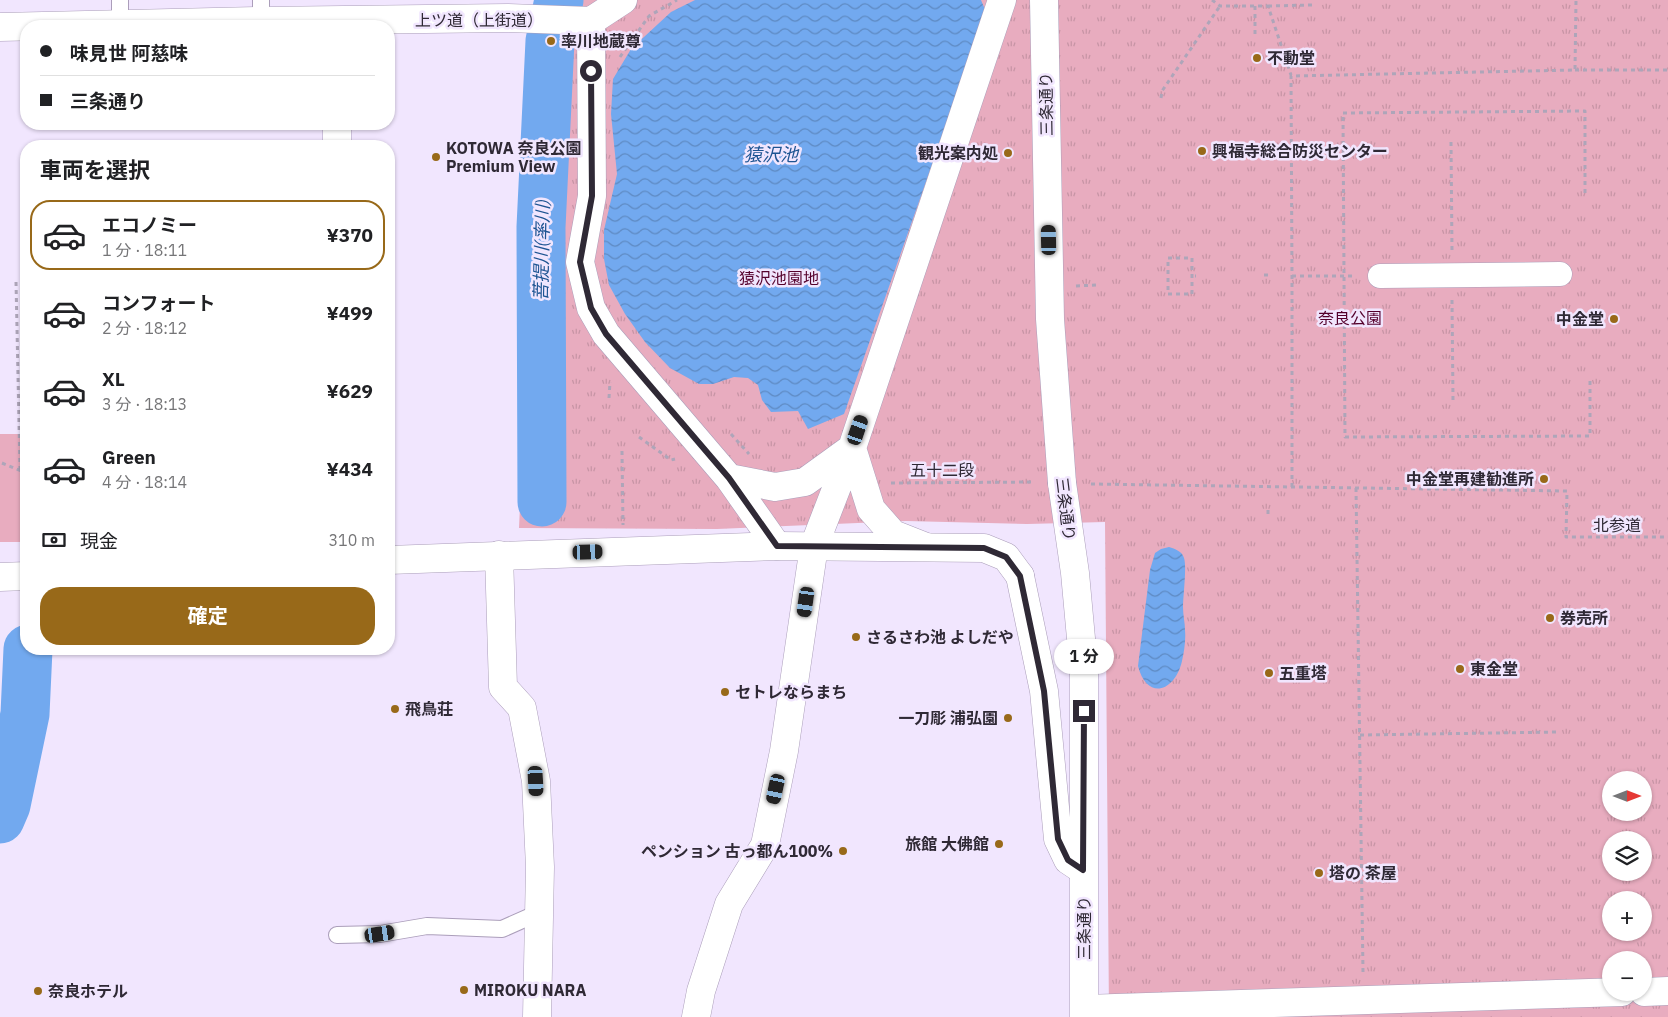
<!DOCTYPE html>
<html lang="ja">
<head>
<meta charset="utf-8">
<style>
	:root { --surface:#fff; --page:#f2f2f2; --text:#202124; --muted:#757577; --line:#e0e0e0; --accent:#986919 }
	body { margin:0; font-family:"IBM Plex Sans","Noto Sans JP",sans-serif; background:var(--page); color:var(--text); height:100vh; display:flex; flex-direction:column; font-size:19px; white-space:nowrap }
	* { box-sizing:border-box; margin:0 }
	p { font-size:16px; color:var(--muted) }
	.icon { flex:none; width:28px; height:28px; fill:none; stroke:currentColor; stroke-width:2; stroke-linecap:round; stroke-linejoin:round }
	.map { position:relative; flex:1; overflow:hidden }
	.sheet { position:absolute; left:20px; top:140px; width:375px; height:515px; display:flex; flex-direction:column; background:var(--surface); border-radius:20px; box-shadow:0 1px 4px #0004 }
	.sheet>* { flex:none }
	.top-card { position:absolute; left:20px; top:20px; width:375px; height:110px; border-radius:20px; box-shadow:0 1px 4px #0004; display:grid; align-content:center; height:110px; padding:0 20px; background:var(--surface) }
	.needle { width:32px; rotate:90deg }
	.buttons { position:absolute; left:1602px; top:771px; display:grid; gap:10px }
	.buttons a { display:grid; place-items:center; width:50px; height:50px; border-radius:50%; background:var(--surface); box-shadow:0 1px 4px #0004; font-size:25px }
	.end { position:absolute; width:22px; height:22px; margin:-11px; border:6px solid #2f2935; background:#fff; box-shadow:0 0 0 2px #fff }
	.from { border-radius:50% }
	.bubble { position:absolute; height:35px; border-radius:18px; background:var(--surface); box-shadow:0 1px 4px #0004; font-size:16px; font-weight:700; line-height:35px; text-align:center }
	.car { position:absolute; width:15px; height:30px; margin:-15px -8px; border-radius:6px; box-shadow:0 0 4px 1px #0007; background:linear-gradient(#222 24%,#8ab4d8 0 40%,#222 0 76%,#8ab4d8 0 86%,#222 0) }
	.top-card b { display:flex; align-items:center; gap:18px; height:48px; font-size:19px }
	.top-card b+b { border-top:1px solid var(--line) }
	.top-card i { width:12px; height:12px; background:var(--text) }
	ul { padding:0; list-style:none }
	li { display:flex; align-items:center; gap:15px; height:70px; margin:0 10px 8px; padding:0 10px; border:2px solid transparent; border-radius:20px }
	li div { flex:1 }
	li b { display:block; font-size:19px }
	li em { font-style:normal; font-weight:700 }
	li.selected { border-color:var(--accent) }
	li>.icon { width:45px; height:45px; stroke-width:1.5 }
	h2 { padding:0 20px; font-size:22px; line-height:60px }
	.pay { display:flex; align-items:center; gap:12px; height:55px; padding:0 20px; font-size:19px }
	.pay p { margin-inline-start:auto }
	.primary-button { display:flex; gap:10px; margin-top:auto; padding:10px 20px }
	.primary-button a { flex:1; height:58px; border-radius:20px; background:var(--accent); color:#fff; font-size:20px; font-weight:700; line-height:58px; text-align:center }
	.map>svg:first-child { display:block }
	.green { fill:#e8acbf }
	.park { fill:url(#park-tufts); fill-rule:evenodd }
	.water { fill:url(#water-waves) }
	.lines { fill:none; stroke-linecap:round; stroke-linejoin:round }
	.river { stroke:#72a9ef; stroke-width:49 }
	.service-casing { stroke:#ab9eba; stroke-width:18 }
	.pedestrian-casing { stroke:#ab9eba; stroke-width:25 }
	.minor-casing { stroke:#ab9eba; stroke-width:29 }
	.tertiary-casing { stroke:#ab9eba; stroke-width:29 }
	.path { stroke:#aea5b9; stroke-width:3; stroke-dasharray:4 4; stroke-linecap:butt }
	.service { stroke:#fff; stroke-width:16 }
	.pedestrian { stroke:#fff; stroke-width:24 }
	.minor { stroke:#fff; stroke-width:28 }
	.tertiary { stroke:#fff; stroke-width:28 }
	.route { stroke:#2f2935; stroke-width:6 }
	.poi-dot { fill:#986919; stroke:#f1e6fe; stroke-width:2 }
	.labels { text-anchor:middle; stroke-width:5; stroke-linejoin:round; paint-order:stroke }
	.street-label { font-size:16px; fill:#2f2935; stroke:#f1e6fe }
	.poi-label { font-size:16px; font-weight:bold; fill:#2f2935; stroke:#f1e6fe; text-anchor:start }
	.park-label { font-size:16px; fill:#55012c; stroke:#f1e6fe }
	.water-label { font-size:18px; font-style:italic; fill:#1d5492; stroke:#f1e6fe }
</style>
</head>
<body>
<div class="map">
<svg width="1668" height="1017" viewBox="0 0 1668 1017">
	<defs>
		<pattern id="park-tufts" width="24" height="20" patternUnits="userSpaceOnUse" patternTransform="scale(1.25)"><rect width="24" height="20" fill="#e8acbf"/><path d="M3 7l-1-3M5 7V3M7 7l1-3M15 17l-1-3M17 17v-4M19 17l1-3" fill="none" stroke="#c794a5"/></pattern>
		<pattern id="water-waves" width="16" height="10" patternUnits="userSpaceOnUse" patternTransform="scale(1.25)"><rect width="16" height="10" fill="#72a9ef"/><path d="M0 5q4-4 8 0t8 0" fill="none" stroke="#5e8ac2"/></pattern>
	</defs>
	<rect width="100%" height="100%" fill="#f1e6fe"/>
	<path class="green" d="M0,434H26V542H0Z"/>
	<path class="park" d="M554,0H1668V1017H1109L1105,522L1027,524L906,521L717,529L519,528L542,29ZM1611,780H1644V812H1611ZM1611,840H1644V872H1611ZM1611,900H1644V932H1611ZM1611,960H1644V992H1611Z"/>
	<path class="water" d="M695,0H981L986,12L844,414L808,429L798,411L771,412L762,400L758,385L748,378L734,377L713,384H699L670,368L645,342L625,314L609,285L604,259V230L617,174L611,114L613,79L631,49L671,12Z
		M1169,547C1175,549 1182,551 1184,558C1187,567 1183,596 1183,607C1183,615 1185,623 1185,630C1186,640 1184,652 1182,661C1175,692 1147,701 1138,666L1150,570L1155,553L1161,549Z"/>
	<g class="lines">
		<path class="river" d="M542,502L541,227L550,41L559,0
			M0,819L6,805L25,714L28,649"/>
		<defs>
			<path id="service" d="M120,0V23
				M261,21V0
				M337,935L380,934L427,926L502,929L538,913"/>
			<path id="pedestrian" d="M1380,276L1560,274"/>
			<path id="minor" d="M1044,0L1050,319L1062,483
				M591,21L592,196L580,262L591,308L606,334L729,478L775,487L805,482L852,448L871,509L893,534L926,547
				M0,27L261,21L508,18L591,21L623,0
				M337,124V146
				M729,478L777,546
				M499,555L503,687L522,708L536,781L540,867L537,1017
				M1020,576L1044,691L1058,839L1068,860L1083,870
				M696,1017L701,991L729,904L765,845L784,751L814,546L852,448L1002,0"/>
			<path id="tertiary" d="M1062,483L1075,573L1084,671V1017
				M389,560L777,546L984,548L1006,557L1020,576
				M0,577L26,576
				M1644,992L1668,991
				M1084,1009L1622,992"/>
		</defs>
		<use href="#service" class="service-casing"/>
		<use href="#pedestrian" class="pedestrian-casing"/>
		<use href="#minor" class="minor-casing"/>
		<use href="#tertiary" class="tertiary-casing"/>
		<path class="path" d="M1212,0L1220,6H1268L1291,75
			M1255,6V37
			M1268,6L1312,5
			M620,57L649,16L677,0
			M1575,70H1668
			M1161,98L1162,91L1220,6
			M1451,142L1452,251
			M1585,193V111L1343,113L1345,437L1590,436V378
			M1168,258H1192V294H1168Z
			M1264,275H1271
			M1195,276H1196
			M1292,276H1355
			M16,282L20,470
			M1076,286L1097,285
			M1452,300L1453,400
			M609,398L610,382
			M731,434L749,454
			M639,437L671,460L675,459
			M622,451L623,525
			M2,463L26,473
			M891,483L1034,482
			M1091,484L1567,491L1566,537H1668
			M1292,487V276L1291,76L1575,70L1576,0
			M1356,488L1363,972
			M1268,510V518
			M1360,735L1560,732"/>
		<use href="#service" class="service"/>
		<use href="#pedestrian" class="pedestrian"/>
		<use href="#minor" class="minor"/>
		<use href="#tertiary" class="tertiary"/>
	</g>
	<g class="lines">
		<path class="route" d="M591,71L592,196L580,262L591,308L606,334L729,478L777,546L984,548L1006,557L1020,576L1044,691L1058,839L1068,860L1083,870L1084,711"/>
	</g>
	<g class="poi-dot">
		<circle cx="551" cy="41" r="5"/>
		<circle cx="1257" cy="58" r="5"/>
		<circle cx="1202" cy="151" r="5"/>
		<circle cx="1008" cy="153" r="5"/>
		<circle cx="436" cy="157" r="5"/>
		<circle cx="1614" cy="319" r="5"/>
		<circle cx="1544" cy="479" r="5"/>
		<circle cx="1550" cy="618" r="5"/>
		<circle cx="856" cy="637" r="5"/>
		<circle cx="1460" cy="669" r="5"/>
		<circle cx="1269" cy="673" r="5"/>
		<circle cx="725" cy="692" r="5"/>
		<circle cx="395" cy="709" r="5"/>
		<circle cx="1008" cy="718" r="5"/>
		<circle cx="999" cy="844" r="5"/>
		<circle cx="843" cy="851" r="5"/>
		<circle cx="1319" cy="873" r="5"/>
		<circle cx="464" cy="990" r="5"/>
		<circle cx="38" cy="991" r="5"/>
	</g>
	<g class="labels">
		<g class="street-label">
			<text x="479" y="26">上ツ道（上街道）</text>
			<text transform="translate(1046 104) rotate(-91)" y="6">三条通り</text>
			<text x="942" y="476">五十二段</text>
			<text transform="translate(1066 509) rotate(83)" y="6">三条通り</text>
			<text x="1617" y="531">北参道</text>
			<text transform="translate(1084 928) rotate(-90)" y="6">三条通り</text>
		</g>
		<g class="poi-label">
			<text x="561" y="47">率川地蔵尊</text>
			<text x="1267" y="64">不動堂</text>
			<text x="446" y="154">KOTOWA 奈良公園<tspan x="446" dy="18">Premium View</tspan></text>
			<text x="1212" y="157">興福寺総合防災センター</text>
			<text x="998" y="159" text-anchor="end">観光案内処</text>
			<text x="1604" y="325" text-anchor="end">中金堂</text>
			<text x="1534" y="485" text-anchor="end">中金堂再建勧進所</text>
			<text x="1560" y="624">券売所</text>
			<text x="866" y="643">さるさわ池 よしだや</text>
			<text x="1470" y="675">東金堂</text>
			<text x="1279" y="679">五重塔</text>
			<text x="735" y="698">セトレならまち</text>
			<text x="405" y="715">飛鳥荘</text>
			<text x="998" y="724" text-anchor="end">一刀彫 浦弘園</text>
			<text x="989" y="850" text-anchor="end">旅館 大佛館</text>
			<text x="833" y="857" text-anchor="end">ペンション 古っ都ん100%</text>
			<text x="1329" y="879">塔の 茶屋</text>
			<text x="474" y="996">MIROKU NARA</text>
			<text x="48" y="997">奈良ホテル</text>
		</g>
		<g class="park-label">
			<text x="779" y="284">猿沢池園地</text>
			<text x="1350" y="324">奈良公園</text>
		</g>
		<g class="water-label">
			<text x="771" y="161">猿沢池</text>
			<text transform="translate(542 250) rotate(-89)" y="6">菩提川(率川)</text>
		</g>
	</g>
</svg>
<div class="buttons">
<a><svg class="needle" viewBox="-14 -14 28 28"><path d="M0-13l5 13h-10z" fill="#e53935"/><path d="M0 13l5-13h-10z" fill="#757577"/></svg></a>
<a><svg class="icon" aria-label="layers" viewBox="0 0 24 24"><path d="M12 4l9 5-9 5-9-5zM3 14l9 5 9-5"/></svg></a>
<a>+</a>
<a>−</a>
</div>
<i class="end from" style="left:591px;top:71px"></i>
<i class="end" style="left:1084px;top:711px"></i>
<div class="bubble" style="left:1054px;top:639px;width:60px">1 分</div>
<i class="car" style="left:1049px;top:240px;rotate:359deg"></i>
<i class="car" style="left:858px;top:430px;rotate:19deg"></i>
<i class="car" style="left:588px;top:552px;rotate:88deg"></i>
<i class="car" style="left:806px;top:602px;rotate:188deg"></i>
<i class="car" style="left:536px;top:781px;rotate:177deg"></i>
<i class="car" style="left:776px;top:789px;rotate:192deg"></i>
<i class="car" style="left:380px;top:934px;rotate:81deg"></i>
<div class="top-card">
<b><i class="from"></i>味見世 阿慈味</b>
<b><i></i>三条通り</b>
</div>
<section class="sheet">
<h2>車両を選択</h2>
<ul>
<li class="selected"><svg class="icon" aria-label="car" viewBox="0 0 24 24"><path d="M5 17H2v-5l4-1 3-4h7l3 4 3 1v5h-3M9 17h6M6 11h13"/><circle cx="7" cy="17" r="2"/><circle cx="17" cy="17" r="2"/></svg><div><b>エコノミー</b><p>1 分 · 18:11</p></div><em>¥370</em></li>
<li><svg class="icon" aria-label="car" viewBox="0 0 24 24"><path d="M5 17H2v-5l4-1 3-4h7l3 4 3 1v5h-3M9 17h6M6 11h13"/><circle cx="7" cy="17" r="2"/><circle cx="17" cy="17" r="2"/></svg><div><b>コンフォート</b><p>2 分 · 18:12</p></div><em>¥499</em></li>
<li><svg class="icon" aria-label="car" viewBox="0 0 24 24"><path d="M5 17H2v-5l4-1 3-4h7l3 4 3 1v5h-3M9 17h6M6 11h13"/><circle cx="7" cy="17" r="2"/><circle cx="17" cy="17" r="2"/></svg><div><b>XL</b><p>3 分 · 18:13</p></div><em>¥629</em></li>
<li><svg class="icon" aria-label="car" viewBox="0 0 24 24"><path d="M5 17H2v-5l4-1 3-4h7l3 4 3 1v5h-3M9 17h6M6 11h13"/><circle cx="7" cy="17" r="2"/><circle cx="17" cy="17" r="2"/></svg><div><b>Green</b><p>4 分 · 18:14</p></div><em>¥434</em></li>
</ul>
<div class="pay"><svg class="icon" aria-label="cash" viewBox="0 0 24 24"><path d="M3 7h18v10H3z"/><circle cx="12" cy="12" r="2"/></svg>現金<p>310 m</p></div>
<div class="primary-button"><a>確定</a></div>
</section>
</div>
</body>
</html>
